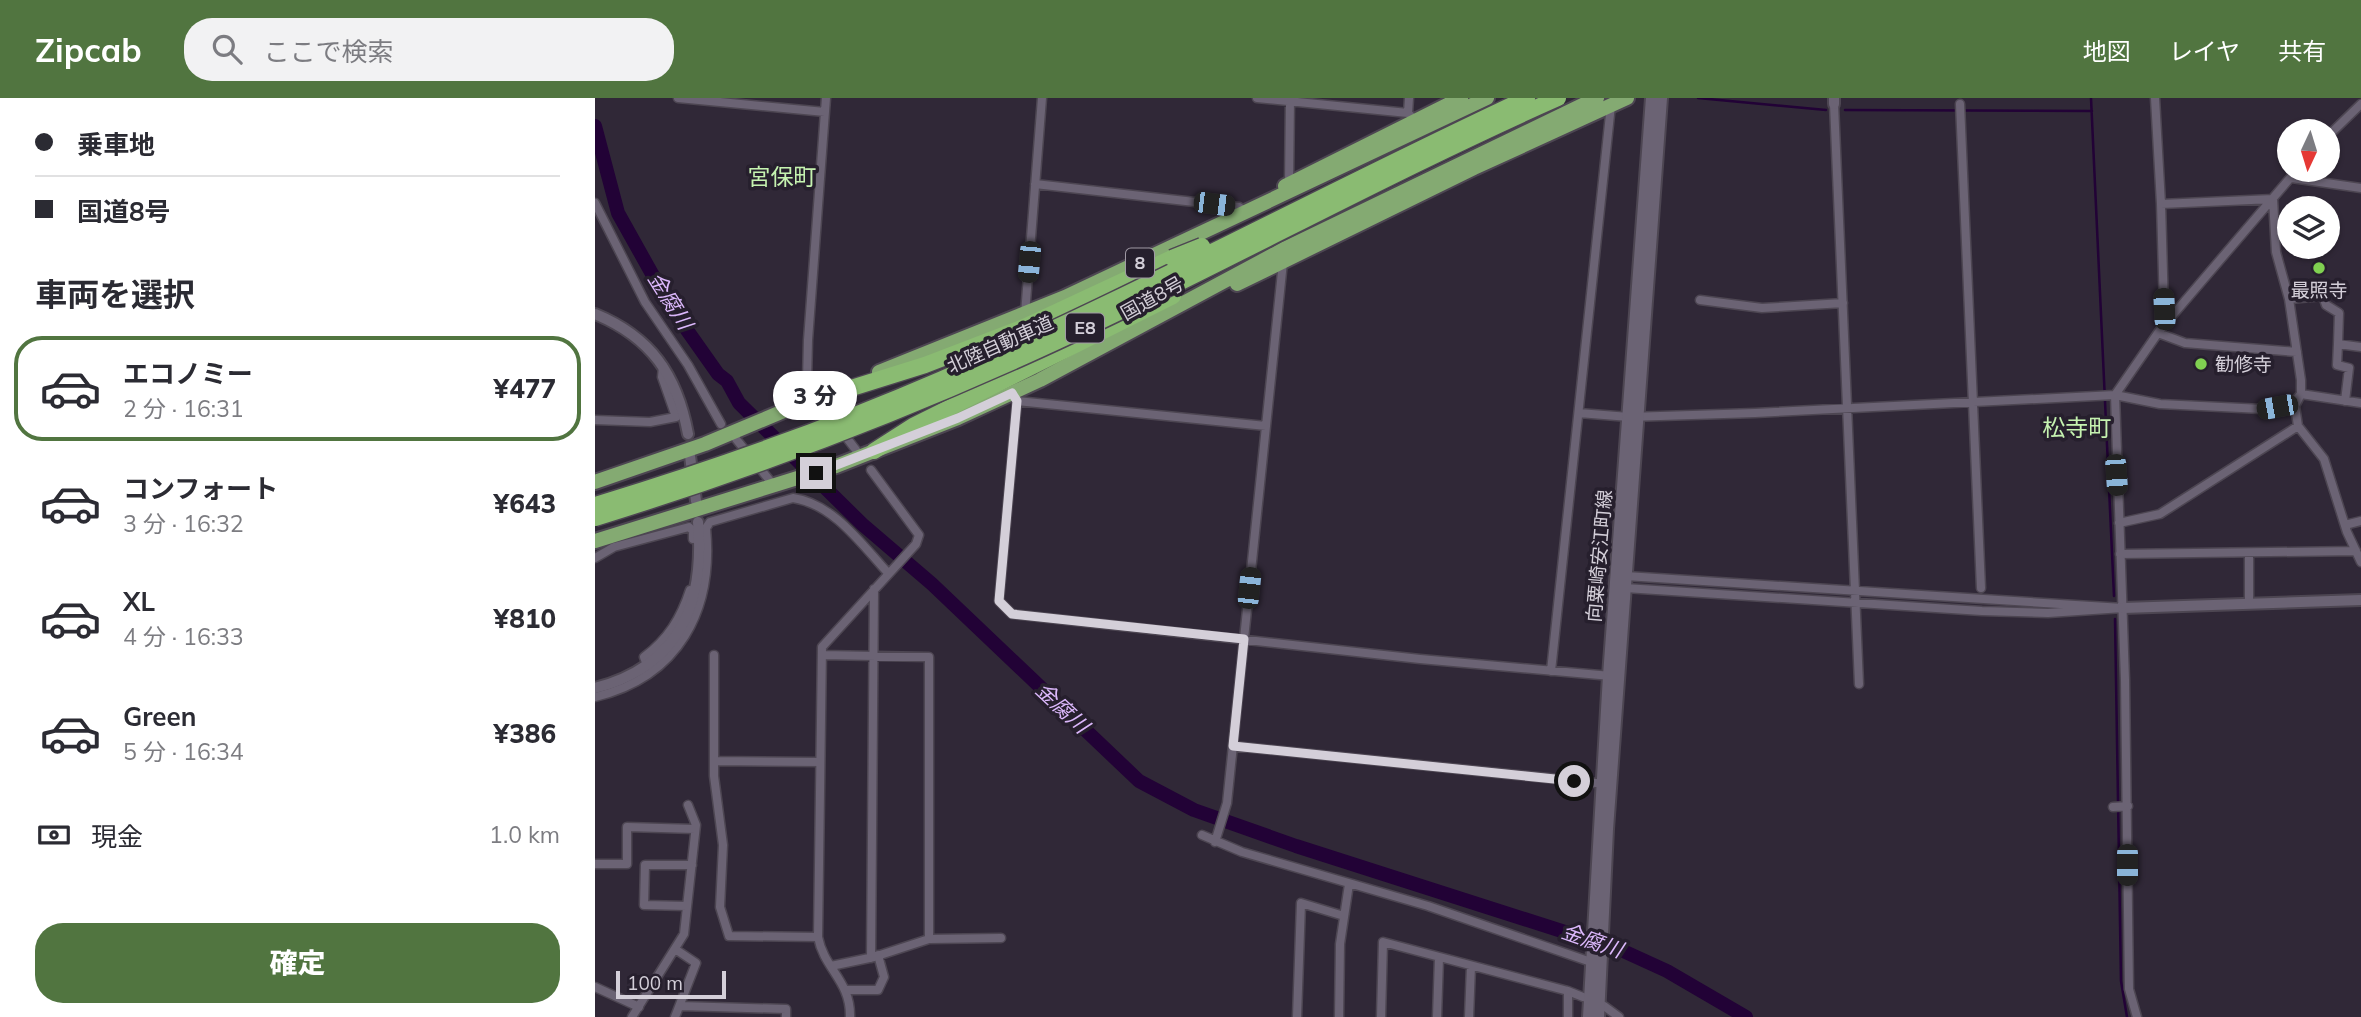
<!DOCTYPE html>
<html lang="ja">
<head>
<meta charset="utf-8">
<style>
	:root { --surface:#fff; --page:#f2f2f3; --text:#2b2b33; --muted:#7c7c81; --line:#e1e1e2; --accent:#517540 }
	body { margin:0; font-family:Mulish,"Noto Sans JP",sans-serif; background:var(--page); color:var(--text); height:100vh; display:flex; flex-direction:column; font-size:26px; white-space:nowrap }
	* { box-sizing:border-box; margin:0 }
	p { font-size:23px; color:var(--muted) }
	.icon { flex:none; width:38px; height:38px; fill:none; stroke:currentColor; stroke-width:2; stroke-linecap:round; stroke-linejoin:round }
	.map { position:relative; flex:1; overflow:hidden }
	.panel { display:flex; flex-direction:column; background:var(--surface); width:595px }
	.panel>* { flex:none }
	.hud { display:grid; align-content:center; height:154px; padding:0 35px; background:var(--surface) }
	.needle { width:46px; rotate:184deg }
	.controls { position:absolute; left:1682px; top:21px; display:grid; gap:14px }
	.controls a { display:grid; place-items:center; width:63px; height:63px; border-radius:50%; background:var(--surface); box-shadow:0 2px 5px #0004; font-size:35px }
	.scale { position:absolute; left:21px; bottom:18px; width:110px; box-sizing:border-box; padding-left:7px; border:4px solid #d4cfd9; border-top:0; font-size:19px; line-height:24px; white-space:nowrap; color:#d4cfd9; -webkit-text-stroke:5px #261f2d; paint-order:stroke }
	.end { position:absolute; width:32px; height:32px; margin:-16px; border:9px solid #d4cfd9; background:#111; box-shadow:0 0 0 4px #111 }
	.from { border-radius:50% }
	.bubble { position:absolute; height:49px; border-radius:24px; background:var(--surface); box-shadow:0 2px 5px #0004; font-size:23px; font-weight:800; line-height:49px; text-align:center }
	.car { position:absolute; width:21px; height:42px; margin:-21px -10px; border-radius:9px; box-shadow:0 0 5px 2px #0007; background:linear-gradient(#222 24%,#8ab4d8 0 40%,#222 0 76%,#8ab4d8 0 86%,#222 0) }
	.hud b { display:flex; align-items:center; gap:24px; height:66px; font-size:26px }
	.hud b+b { border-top:2px solid var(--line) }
	.hud i { width:18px; height:18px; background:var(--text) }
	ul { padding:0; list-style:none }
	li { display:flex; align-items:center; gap:21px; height:105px; margin:0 14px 10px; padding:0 21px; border:4px solid transparent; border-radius:28px }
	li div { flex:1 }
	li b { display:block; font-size:26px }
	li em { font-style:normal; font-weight:800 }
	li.selected { border-color:var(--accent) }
	li>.icon { width:63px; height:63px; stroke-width:1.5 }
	h2 { padding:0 35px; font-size:32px; line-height:84px }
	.pay { display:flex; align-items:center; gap:18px; height:77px; padding:0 35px; font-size:26px }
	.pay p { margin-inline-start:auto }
	.action { display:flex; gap:14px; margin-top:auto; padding:14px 35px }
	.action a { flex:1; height:80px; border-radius:28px; background:var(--accent); color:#fff; font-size:28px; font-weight:800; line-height:80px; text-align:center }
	header { display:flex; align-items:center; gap:42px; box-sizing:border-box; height:98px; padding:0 35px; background:var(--accent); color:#fff }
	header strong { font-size:33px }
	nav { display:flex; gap:38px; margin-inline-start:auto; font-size:24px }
	.search { width:490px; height:63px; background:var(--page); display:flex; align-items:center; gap:18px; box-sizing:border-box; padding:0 24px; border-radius:28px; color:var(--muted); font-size:26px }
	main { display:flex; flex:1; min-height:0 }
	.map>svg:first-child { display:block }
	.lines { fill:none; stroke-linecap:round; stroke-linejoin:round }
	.stream { stroke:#220236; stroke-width:2.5 }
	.river { stroke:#220236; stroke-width:14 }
	.minor-casing { stroke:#4d4652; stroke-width:11 }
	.tertiary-casing { stroke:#4d4652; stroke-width:14 }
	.secondary-casing { stroke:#4d4652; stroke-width:16 }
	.trunk-casing { stroke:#4d4652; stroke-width:18 }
	.motorway-casing { stroke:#4d4652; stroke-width:19 }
	.minor { stroke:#6b6374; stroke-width:8 }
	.tertiary { stroke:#6b6374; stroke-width:10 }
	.secondary { stroke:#6b6374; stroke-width:12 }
	.trunk { stroke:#84aa72; stroke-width:14 }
	.motorway { stroke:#8abb72; stroke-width:16 }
	.motorway-bridge-casing { stroke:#4d4652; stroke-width:19; stroke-linecap:butt }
	.motorway-bridge { stroke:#8abb72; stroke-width:16 }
	.route { stroke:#d4cfd9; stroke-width:9 }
	.poi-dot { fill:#80d051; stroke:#261f2d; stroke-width:2.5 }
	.labels { text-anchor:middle; stroke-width:7; stroke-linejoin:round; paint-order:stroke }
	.shield { fill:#261f2d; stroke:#a09aa5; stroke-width:2 }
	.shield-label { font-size:18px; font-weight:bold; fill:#d4cfd9 }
	.poi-label { font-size:19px; fill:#d4cfd9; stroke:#261f2d }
	.street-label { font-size:19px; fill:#d4cfd9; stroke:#261f2d }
	.water-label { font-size:21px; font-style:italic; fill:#dcb8fc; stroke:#261f2d }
	.quarter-label { font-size:23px; fill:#c5f2b0; stroke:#261f2d }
</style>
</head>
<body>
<header>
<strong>Zipcab</strong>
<div class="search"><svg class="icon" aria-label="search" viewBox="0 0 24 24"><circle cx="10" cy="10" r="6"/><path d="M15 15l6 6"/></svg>ここで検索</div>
<nav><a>地図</a><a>レイヤ</a><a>共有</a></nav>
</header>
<main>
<section class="panel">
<div class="hud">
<b><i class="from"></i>乗車地</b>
<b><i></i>国道8号</b>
</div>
<h2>車両を選択</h2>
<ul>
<li class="selected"><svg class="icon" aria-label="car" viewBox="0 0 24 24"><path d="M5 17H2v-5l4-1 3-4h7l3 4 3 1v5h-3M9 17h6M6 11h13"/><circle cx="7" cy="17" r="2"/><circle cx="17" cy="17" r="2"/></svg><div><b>エコノミー</b><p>2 分 · 16:31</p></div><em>¥477</em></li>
<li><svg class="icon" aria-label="car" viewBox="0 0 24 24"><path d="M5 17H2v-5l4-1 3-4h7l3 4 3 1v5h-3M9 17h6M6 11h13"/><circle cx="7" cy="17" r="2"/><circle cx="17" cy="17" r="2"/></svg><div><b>コンフォート</b><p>3 分 · 16:32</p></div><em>¥643</em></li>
<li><svg class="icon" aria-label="car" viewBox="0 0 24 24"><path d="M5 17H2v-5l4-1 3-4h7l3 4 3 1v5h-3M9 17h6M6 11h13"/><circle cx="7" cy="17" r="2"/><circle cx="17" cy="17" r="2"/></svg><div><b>XL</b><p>4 分 · 16:33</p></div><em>¥810</em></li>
<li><svg class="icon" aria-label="car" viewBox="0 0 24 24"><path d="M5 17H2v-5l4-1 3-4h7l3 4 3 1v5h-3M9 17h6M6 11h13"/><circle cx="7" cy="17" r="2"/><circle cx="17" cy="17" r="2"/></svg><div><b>Green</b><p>5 分 · 16:34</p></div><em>¥386</em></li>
</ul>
<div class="pay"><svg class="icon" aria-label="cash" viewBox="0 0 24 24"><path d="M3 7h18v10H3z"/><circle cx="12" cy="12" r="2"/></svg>現金<p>1.0 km</p></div>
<div class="action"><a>確定</a></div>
</section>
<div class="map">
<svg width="1766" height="919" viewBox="0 0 1766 919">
	<rect width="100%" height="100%" fill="#302837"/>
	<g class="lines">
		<path class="stream" d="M1103,0L1231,12
			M1496,0L1519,498
			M1250,12L1497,13
			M1520,521L1526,883L1532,919"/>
		<path class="river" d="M0,28L23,115L75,208L123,276L132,283L144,305L267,426L337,486L544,683L599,712L701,748L1026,852L1072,873L1151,919"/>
		<defs>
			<path id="minor" d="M83,0L230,14
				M662,0L813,15L820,22
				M1560,0L1566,106L1678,101
				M1239,6L1264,586
				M1365,6L1386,490
				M813,15L814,0
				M1732,39L1766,6
				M1697,80L1766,90
				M694,85L695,1
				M440,86L644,109L651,114
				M1678,101L1681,154L1694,201L1706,282V296L1700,308L1703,328L1729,361L1752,434L1766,464
				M0,105L50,204L93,267L126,326
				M1566,106L1569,211L1578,217
				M1694,201L1728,198L1731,207L1744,215L1743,246L1766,249
				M1105,202L1167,210L1248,205
				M430,216L447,0
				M1563,235L1590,245L1702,254
				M1743,246L1742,267L1754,270L1750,303
				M216,289L212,283L213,242L231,0
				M417,295L422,303L404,503L417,516L825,561L1016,578
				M1706,296L1766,305
				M422,303L671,328
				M225,305L240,324
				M984,315L1034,319L1160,315L1520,297L1565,306L1667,311L1697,306L1706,296
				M0,322L55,324L81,319L67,279L68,268
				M248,335L261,352
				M141,341L176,384
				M1524,425L1565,416L1703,328
				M1750,427L1766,423
				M1654,455V506
				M1525,456L1761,453
				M0,460L19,449L94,429L98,433V441
				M1031,478L1528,510L1453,515L1387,513L1030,490L1021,483Z
				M119,557V678L128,747L125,809L134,838L223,839
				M227,557L334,559V841
				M52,567L49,559C73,541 86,520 95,492
				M956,573L1016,7
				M0,599C84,579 119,512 111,430L115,424L198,400C239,406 267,447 293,475
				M638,648L1011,686
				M119,663L225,664
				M1518,709L1533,708
				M607,737L647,754L833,808L996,864
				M620,744L632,705L688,164
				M0,766H32V729L100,731
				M92,808L49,807L50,767H97
				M276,860L279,491
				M236,868L279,859L334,841L406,840
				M0,889L44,909
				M252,892H283L289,879L283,857
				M973,893L988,899
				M85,908L191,911V919
				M1009,908L1024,919
				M37,919L89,836L101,727L93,707
				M80,919L101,865L80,851
				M255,919C256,883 229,871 223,839L227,549L321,446L324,437L276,372
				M702,919L706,805L749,818
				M744,919L745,846L754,786
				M786,919L788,844L973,893V919
				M842,919L844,860
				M874,919L876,868
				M1542,919L1534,891L1530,582L1520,297L1565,232L1702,72"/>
			<path id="tertiary" d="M1239,0V6
				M0,216C56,239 82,277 93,336
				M95,358L101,403
				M1528,510L1766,502
				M0,590C85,568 110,505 103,424"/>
			<path id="secondary" d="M994,919L1014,578L1057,0
				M1003,919L1012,731L1066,0"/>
			<path id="trunk" d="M690,88L866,0
				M642,186L879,70L1032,0
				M284,274L470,199L892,0
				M0,384L110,346L210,304
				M0,443L241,368L363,320L445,282L691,150L1002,0"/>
			<path id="motorway" d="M202,307L330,267L429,229L577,160
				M279,353L318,328L578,198"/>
		</defs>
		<use href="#minor" class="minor-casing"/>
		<use href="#tertiary" class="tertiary-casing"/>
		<use href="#secondary" class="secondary-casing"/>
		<use href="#trunk" class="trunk-casing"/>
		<use href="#motorway" class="motorway-casing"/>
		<use href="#minor" class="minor"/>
		<use href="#tertiary" class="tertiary"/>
		<use href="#secondary" class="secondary"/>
		<use href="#trunk" class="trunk"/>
		<use href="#motorway" class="motorway"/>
		<defs>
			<path id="motorway-bridge" d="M577,160L607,148
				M0,407C118,371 234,330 347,281C546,195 736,91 932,0
				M0,420C147,375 290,321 430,258C610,177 782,80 963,0"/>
		</defs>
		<use href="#motorway-bridge" class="motorway-bridge-casing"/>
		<use href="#motorway-bridge" class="motorway-bridge"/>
	</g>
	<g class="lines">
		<path class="route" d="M221,375L363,320L417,295L422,303L404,503L417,516L649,541L638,648L979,683"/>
	</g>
	<g class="poi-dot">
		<circle cx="1724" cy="170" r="7"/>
		<circle cx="1606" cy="266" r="7"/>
	</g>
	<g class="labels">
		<g class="shield">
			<rect x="531" y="150.5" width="28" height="29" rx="5"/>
			<rect x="471" y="215.5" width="38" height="29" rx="5"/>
		</g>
		<g class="shield-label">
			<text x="545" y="171">8</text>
			<text x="490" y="236">E8</text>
		</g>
		<g class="poi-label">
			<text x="1724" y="199">最照寺</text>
			<text x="1620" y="273" text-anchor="start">勧修寺</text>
		</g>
		<g class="street-label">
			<text transform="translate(557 200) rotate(-29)" y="7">国道8号</text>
			<text transform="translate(405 246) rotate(-24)" y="7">北陸自動車道</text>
			<text transform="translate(1004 458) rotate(-85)" y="7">向粟崎安江町線</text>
		</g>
		<g class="water-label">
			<text transform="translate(75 203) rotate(58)" y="7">金腐川</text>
			<text transform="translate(467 610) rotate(43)" y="7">金腐川</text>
			<text transform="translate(997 843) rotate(19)" y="7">金腐川</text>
		</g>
		<g class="quarter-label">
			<text x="187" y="87">宮保町</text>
			<text x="1482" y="338">松寺町</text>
		</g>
	</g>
</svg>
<div class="controls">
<a><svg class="needle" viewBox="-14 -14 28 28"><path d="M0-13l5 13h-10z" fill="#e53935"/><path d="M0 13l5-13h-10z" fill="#7c7c81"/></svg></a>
<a><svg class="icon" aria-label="layers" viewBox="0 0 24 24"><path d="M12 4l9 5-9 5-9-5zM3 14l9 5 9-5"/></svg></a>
</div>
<div class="scale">100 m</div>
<i class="end from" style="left:979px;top:683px"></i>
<i class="end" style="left:221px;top:375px"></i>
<div class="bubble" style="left:178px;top:273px;width:84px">3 分</div>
<i class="car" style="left:619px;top:106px;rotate:97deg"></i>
<i class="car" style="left:434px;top:164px;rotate:185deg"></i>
<i class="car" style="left:1569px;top:211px;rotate:357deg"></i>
<i class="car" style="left:1682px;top:309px;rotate:260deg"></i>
<i class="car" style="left:1521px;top:377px;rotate:176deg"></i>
<i class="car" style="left:654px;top:490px;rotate:6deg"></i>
<i class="car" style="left:1532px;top:767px;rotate:180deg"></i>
</div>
</main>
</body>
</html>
